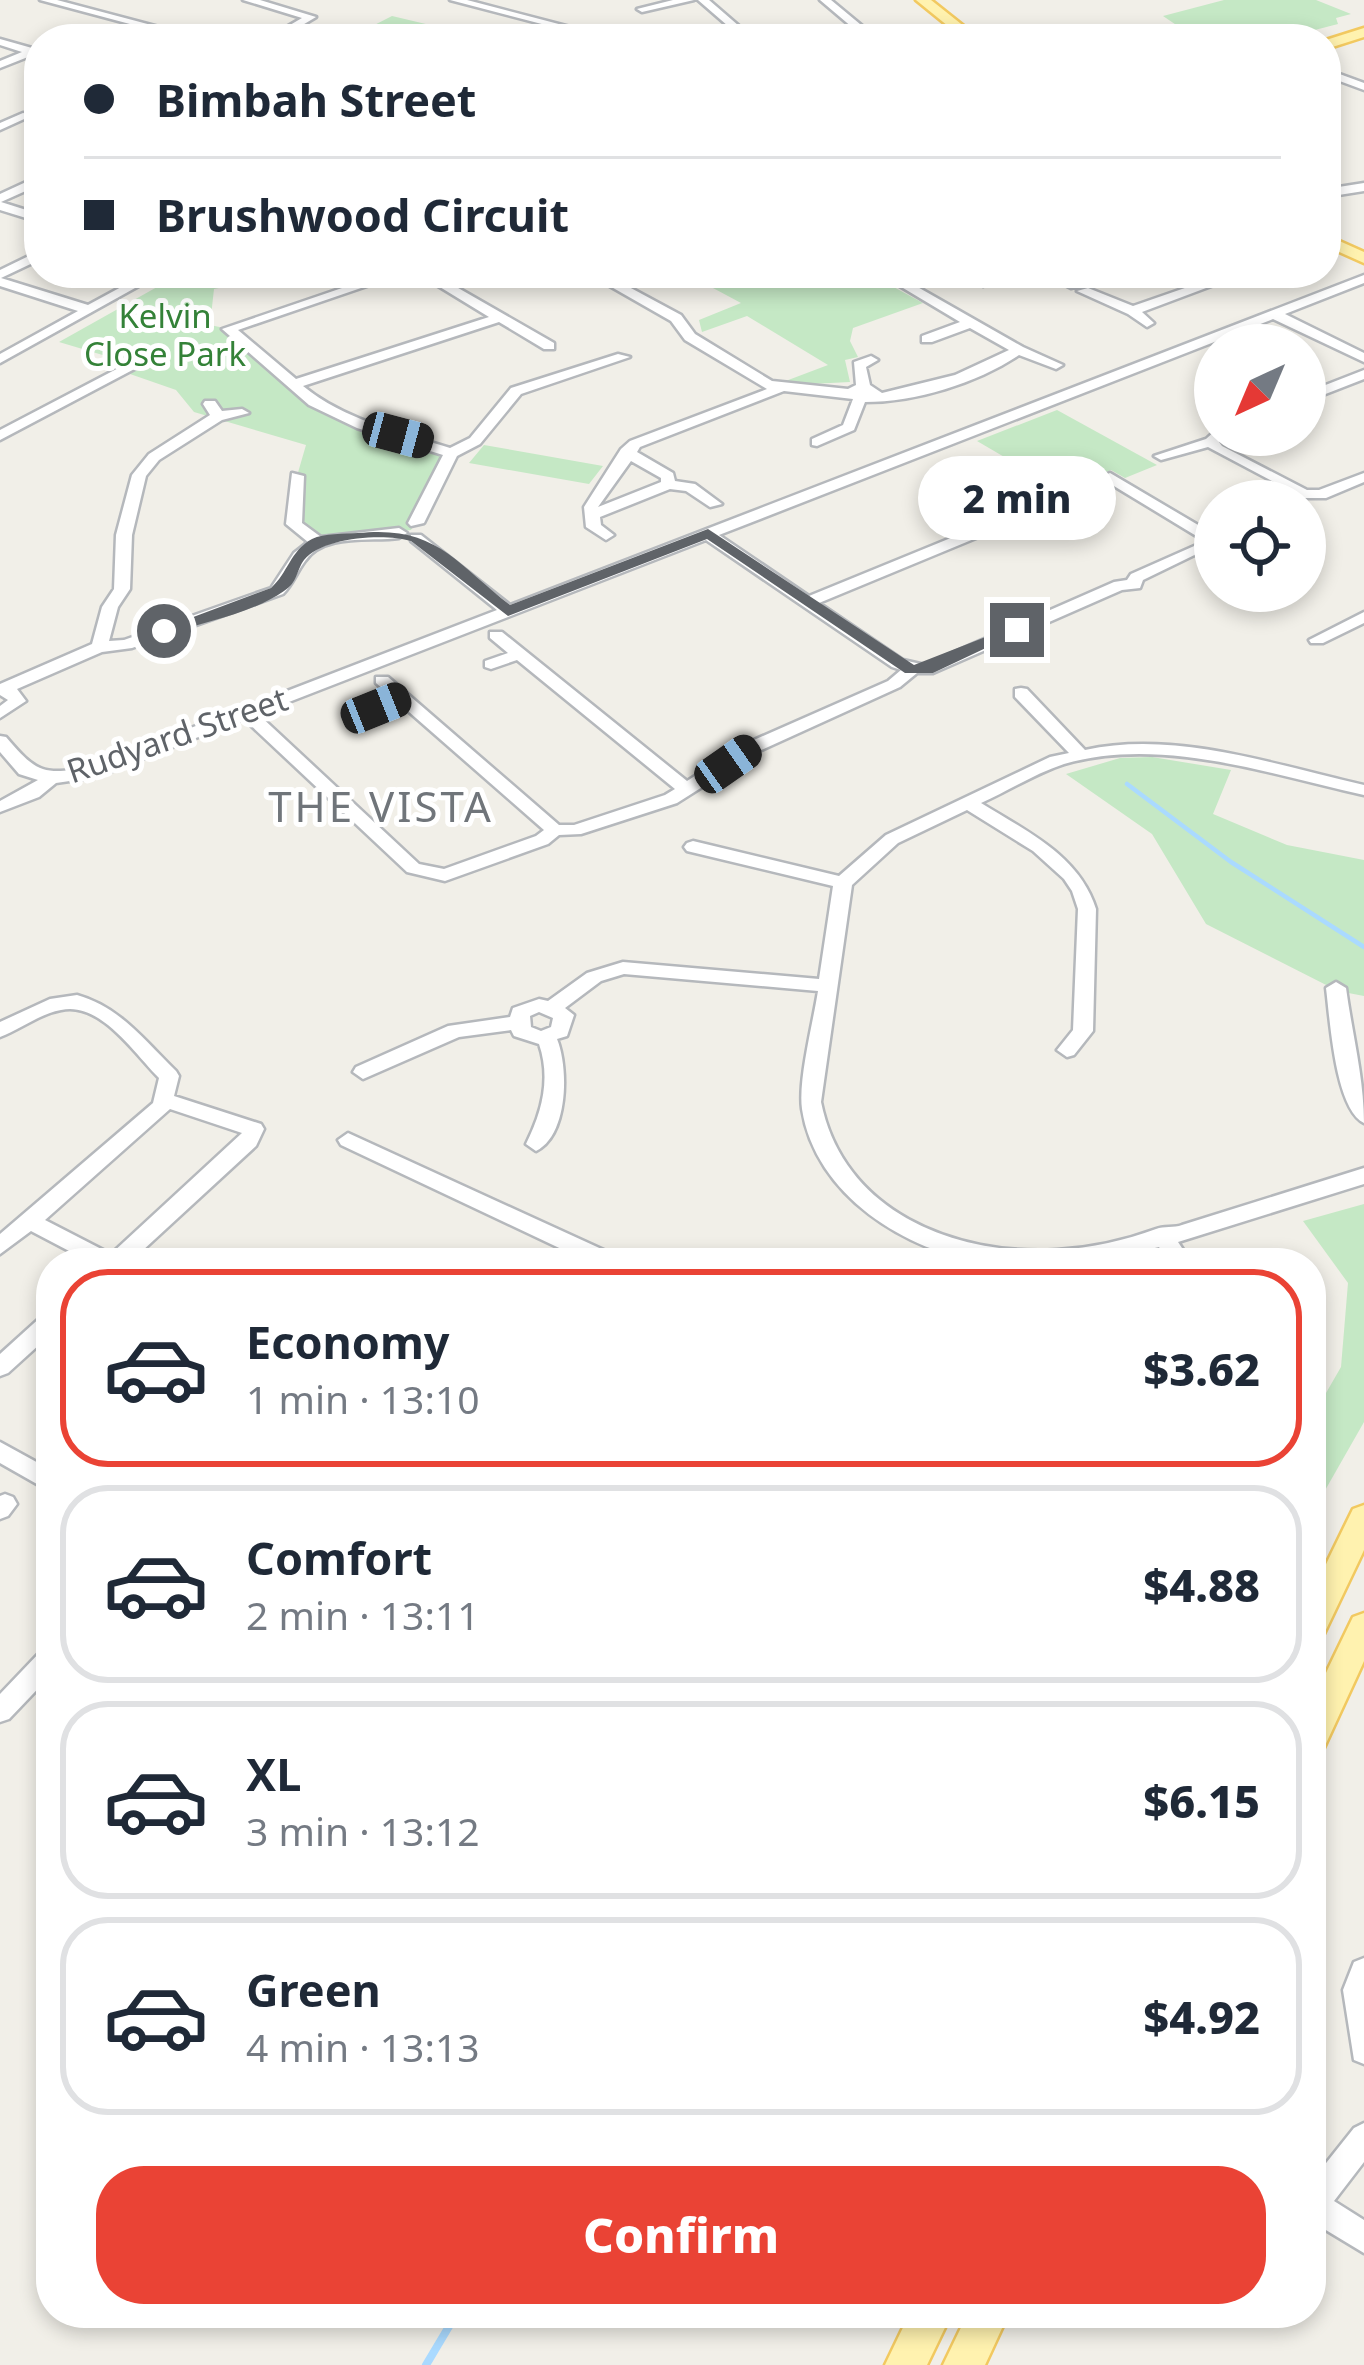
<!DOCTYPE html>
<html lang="en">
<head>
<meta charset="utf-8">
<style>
	:root { --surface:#fff; --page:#f2f2f3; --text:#1f2937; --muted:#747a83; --line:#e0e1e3; --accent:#ea4335 }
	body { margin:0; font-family:"Noto Sans",sans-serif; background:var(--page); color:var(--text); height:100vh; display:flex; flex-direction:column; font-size:45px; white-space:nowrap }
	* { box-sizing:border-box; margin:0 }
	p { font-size:39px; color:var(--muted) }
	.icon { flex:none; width:66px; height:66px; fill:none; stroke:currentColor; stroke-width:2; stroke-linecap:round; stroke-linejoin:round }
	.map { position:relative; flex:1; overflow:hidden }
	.side { position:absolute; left:36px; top:1248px; width:1290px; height:1080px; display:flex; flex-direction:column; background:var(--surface); border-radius:48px; box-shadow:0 6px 18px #0003 }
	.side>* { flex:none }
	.guide { position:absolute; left:24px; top:24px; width:1317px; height:264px; border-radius:48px; box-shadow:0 6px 18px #0003; display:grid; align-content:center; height:264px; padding:0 60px; background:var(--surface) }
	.needle { width:78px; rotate:224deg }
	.buttons { position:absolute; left:1194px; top:324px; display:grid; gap:24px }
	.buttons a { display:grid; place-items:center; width:132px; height:132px; border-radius:50%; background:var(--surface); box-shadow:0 6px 18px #0003; font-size:60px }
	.end { position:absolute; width:54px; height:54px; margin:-27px; border:15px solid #5f6368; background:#fff; box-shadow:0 0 0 6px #fff }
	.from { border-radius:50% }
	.bubble { position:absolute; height:84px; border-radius:42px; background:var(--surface); box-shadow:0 6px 18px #0003; font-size:39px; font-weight:800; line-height:84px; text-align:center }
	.car { position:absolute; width:36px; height:72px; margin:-36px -18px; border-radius:15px; box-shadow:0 0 9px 3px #0007; background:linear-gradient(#222 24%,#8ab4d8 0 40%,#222 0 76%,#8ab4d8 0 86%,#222 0) }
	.guide b { display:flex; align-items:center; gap:42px; height:114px; font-size:45px }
	.guide b+b { border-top:3px solid var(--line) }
	.guide i { width:30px; height:30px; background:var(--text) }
	ul { padding:21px 0 0; list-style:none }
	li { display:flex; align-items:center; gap:36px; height:198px; margin:0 24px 18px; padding:0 36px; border:6px solid var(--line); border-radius:48px }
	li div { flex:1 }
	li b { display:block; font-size:45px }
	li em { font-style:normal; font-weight:800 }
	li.on { border-color:var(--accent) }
	li>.icon { width:108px; height:108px; stroke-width:1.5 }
	.button { display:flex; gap:24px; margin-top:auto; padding:24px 60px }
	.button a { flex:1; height:138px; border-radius:48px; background:var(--accent); color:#fff; font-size:48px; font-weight:800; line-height:138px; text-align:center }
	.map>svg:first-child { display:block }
	.green { fill:#c5e8c5 }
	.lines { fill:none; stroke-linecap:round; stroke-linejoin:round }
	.stream-far1 { stroke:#aadaff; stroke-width:4.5 }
	.stream { stroke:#aadaff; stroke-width:8 }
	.minor-casing { stroke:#b5b8bc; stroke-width:5 }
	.major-casing { stroke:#f2c960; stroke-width:5 }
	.minor { fill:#fff; fill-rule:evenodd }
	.major { fill:#fff2af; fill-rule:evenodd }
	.route { fill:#5f6368 }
	.labels { text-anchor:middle; stroke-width:10; stroke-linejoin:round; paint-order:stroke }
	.far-park-label { font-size:33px; fill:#348238; stroke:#fff }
	.far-street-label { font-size:33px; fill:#5f6368; stroke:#fff }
	.neighbourhood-label { font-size:42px; letter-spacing:3px; fill:#70757a; stroke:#fff }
</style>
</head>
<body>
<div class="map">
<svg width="1364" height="2365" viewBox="0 0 1364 2365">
	<rect width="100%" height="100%" fill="#f1efe8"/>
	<path class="green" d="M1224,0H1316L1351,14L1336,18L1338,24L1280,39H1197L1163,16Z
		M392,16L489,39H347Z
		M182,273H290L214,289L210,325L229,329L314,402L451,453L411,530L318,542L297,528V476L306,445L194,412L176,390L130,374L116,359L59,342Z
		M685,273H868L923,303L853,328L850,341L858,357L845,360L850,382L791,385L783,382L828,365L747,316L702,332L699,320L741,303Z
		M1057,410L1157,465L1125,478L1111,470L1062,491L977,441Z
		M484,445L603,466L589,484L469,463Z
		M1152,757L1231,770L1213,814L1287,845L1364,860V996L1338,991L1206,924L1152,834L1066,774L1120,758Z
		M1364,1204V1422L1311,1515V1419L1341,1367L1348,1283L1303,1221Z"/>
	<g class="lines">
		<path class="stream-far1" d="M1127,784L1231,862L1364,947"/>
		<path class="stream" d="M426,2365L457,2313"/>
		<defs>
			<path id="minor" d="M40,0H57L204,39H186Z
				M243,0H260L316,17L279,39H266L302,18Z
				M450,0H467L593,33L588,36Z
				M673,0H694L642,12L637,9Z
				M698,0H709L754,39H743Z
				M820,0H831L878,39H866Z
				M0,39L39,50V56L33,55L0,68V61L22,52L0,45Z
				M1326,69L1364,83V90L1326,76Z
				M23,113L33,115L0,130V123Z
				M39,176V185L1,202L39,214V222L0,210V194Z
				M1364,183V191L1326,197V189Z
				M39,251V260L1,278L88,305L147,273H162L0,363V354L78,311L0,286V270Z
				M386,273H405L238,330L296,379L489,317L417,273H432L554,343V349H544L499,322L303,386C344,420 400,432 450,448L470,438L511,388L618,354L630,357L521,394L480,444L457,456L424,523L411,526L408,523L443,455L357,428L309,405L222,329Z
				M587,273H603L681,315L695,334L772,381L848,389L856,385L854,362L871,356L878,360L866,367L870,385L882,393L955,375L1009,350L970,328L932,342H922V336L960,322L878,273H893L1023,347L1063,365L1056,369L1019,355C977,383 916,402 865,402L854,430L817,446L812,445V439L843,425L853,399L784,391L640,447L637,452L673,473L675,481L695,484L722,504L710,507L686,491L670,489L600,517L601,525L614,535L606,540L586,527L584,507L621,449L630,441L767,389L685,340L671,321ZM631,461L661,478V482L598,507Z
				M996,273H1014L983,286L977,282Z
				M1042,273H1059L1082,285L1071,288Z
				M1228,273H1246L1142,312L1154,323L1147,327L1128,314L1077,291L1088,288L1133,306Z
				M1364,275V283L1285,314L1364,353V362L1273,319L719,535L809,596L1110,473L1215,535V545L1143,580L1140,588L1122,590L933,673H917L900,687L759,751L677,803L581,834L559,835L548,844L445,881L407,872L244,719L97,777L56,783L39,797L0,812V801L38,780L19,774L0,752V736L6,737C36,772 42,775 87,768L497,610L411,541V535H421L510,605ZM1109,483L1203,540L1201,543L1131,574L1127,580L1114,582L925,665L903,660L819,603ZM706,540L892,667L901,670L888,681L747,743L687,781L502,632H490V638L508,653L485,661V667L491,669L517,660L675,789L665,795L574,825H559L388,677H376V683L544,830L536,836L444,869L419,864L258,714Z
				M130,362L142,365L0,440V430Z
				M1364,370V379L1305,402V393Z
				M205,401H215L222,411L242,409L249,413L222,420L159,460L146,476L132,535L130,589L118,607L109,641L124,640L271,588L294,553L308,542L286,524L292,473L304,476L302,523L321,537L399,528L407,533L399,538C370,542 324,533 305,561C296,573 293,584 283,594L132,648L102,652L17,689L26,701L0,718V706L8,700L0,695V684L92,644L102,607L114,589L116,535L132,475L149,454L210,415L203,404Z
				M1215,431V435H1224L1219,442L1222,446L1307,490H1319L1364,473V482L1326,498H1304L1208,447L1161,460L1154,456L1206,439Z
				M1364,612V623L1323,643H1311L1309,640Z
				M1021,688L1027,689L1085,750C1176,730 1275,765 1364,785V795C1269,774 1161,736 1064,764C1036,773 1008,791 981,803C1026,831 1079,855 1096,909L1093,1031L1074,1055L1067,1057L1057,1050L1073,1030L1078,909L1072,891L1064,879L1033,851L967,810L898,843L852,885L821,1102C843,1212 955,1256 1057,1250C1091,1248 1126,1240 1156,1229C1164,1226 1174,1228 1182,1225L1364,1168V1184L1178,1242L1192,1263H1169L1159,1247C1104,1261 1043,1270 987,1263C906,1252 815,1195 802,1109C798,1080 813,1023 818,991L624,974L601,981L565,1008L574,1015L567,1036L557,1039C569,1069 568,1135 536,1151L526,1144C542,1112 551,1079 539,1044L514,1036L511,1030L459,1037L363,1079L353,1072L356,1067L448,1026L510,1017L513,1008L539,999L548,1001L587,973L623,962L819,979L833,886L687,851L684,847L687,843L693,841L839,876L886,835L1050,757L1069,753L1015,697V689ZM539,1012L553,1018L551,1027L541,1031L531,1027L530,1016Z
				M1336,982L1346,988C1352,1033 1364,1078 1364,1123C1335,1109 1330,1019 1326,988Z
				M77,995C120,1007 145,1041 176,1071L179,1076L174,1096L261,1124L264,1129L256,1146L129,1263H92L31,1231L0,1254V1234L153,1103L159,1078C134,1053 100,1001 61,1010C39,1014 21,1029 0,1037V1022L50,999ZM170,1109L242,1133L111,1254L45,1220Z
				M348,1133L619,1257L622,1263H591L341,1145L338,1140Z
				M51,1313V1334L8,1373L0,1376V1354L43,1315Z
				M0,1442L51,1470V1492L0,1463Z
				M5,1494L13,1497L17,1504L8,1516L0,1519V1496Z
				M51,1647V1675L9,1719L0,1722V1694L42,1650Z
				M1364,1958V2064L1354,2060L1343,1990L1354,1962Z
				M1364,2123V2162L1334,2201L1364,2220V2253L1311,2221V2182L1354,2128Z"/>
			<path id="major" d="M916,0H931L980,39H964Z
				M1364,28V37L1326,49V40Z
				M1326,235L1364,252V263L1326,246Z
				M1364,1505V1550L1322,1638L1311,1642V1595L1353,1509Z
				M1364,1613V1661L1323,1750L1311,1754V1704L1353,1617Z
				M910,2313H952L927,2365H885Z
				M968,2313H1009L985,2365H943Z"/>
		</defs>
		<use href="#minor" class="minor-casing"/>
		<use href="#major" class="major-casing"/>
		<use href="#minor" class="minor"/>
		<use href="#major" class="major"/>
	</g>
	<path class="route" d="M708,529L914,665L1011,627L1024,630L933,673H905L707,539L508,616L411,541C385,533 322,537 304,560C296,571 298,582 284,591C253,613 204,622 169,634L156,631L271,588C288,573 290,551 312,539C324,533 345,534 358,533C435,525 454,561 510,605Z"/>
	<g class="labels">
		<g class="far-park-label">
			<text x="165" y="328">Kelvin<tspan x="165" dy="38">Close Park</tspan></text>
		</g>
		<g class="far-street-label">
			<text transform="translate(177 735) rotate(-19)" y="12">Rudyard Street</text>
		</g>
		<g class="neighbourhood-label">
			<text x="381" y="822">THE VISTA</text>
		</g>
	</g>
</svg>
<div class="buttons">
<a><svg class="needle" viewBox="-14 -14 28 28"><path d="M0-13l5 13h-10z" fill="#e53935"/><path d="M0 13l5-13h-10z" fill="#747a83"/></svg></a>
<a><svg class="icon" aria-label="locate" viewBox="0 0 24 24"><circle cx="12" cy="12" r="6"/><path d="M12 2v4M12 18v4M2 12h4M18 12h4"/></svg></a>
</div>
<i class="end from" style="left:164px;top:631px"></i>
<i class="end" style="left:1017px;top:630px"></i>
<div class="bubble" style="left:918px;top:456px;width:198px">2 min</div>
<i class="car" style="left:398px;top:435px;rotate:105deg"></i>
<i class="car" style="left:376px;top:708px;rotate:68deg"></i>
<i class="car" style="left:728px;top:764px;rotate:55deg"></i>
<div class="guide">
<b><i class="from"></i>Bimbah Street</b>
<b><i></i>Brushwood Circuit</b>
</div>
<section class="side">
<ul>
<li class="on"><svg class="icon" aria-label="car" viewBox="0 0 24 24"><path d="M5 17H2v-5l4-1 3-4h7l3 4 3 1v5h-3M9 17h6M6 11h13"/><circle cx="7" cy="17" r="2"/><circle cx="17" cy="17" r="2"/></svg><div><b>Economy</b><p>1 min · 13:10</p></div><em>$3.62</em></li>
<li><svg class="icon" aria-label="car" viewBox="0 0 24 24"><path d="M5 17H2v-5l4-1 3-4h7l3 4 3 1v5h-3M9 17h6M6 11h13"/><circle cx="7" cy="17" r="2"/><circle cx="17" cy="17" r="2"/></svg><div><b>Comfort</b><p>2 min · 13:11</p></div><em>$4.88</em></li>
<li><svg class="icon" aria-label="car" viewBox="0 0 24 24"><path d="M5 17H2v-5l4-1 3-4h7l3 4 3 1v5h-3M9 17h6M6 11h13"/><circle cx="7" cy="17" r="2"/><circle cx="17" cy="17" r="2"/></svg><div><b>XL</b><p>3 min · 13:12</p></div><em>$6.15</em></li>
<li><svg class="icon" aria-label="car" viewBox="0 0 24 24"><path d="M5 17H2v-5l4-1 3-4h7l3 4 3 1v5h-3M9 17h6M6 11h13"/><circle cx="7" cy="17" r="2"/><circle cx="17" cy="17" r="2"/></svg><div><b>Green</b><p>4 min · 13:13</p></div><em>$4.92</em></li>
</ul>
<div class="button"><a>Confirm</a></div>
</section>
</div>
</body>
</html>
